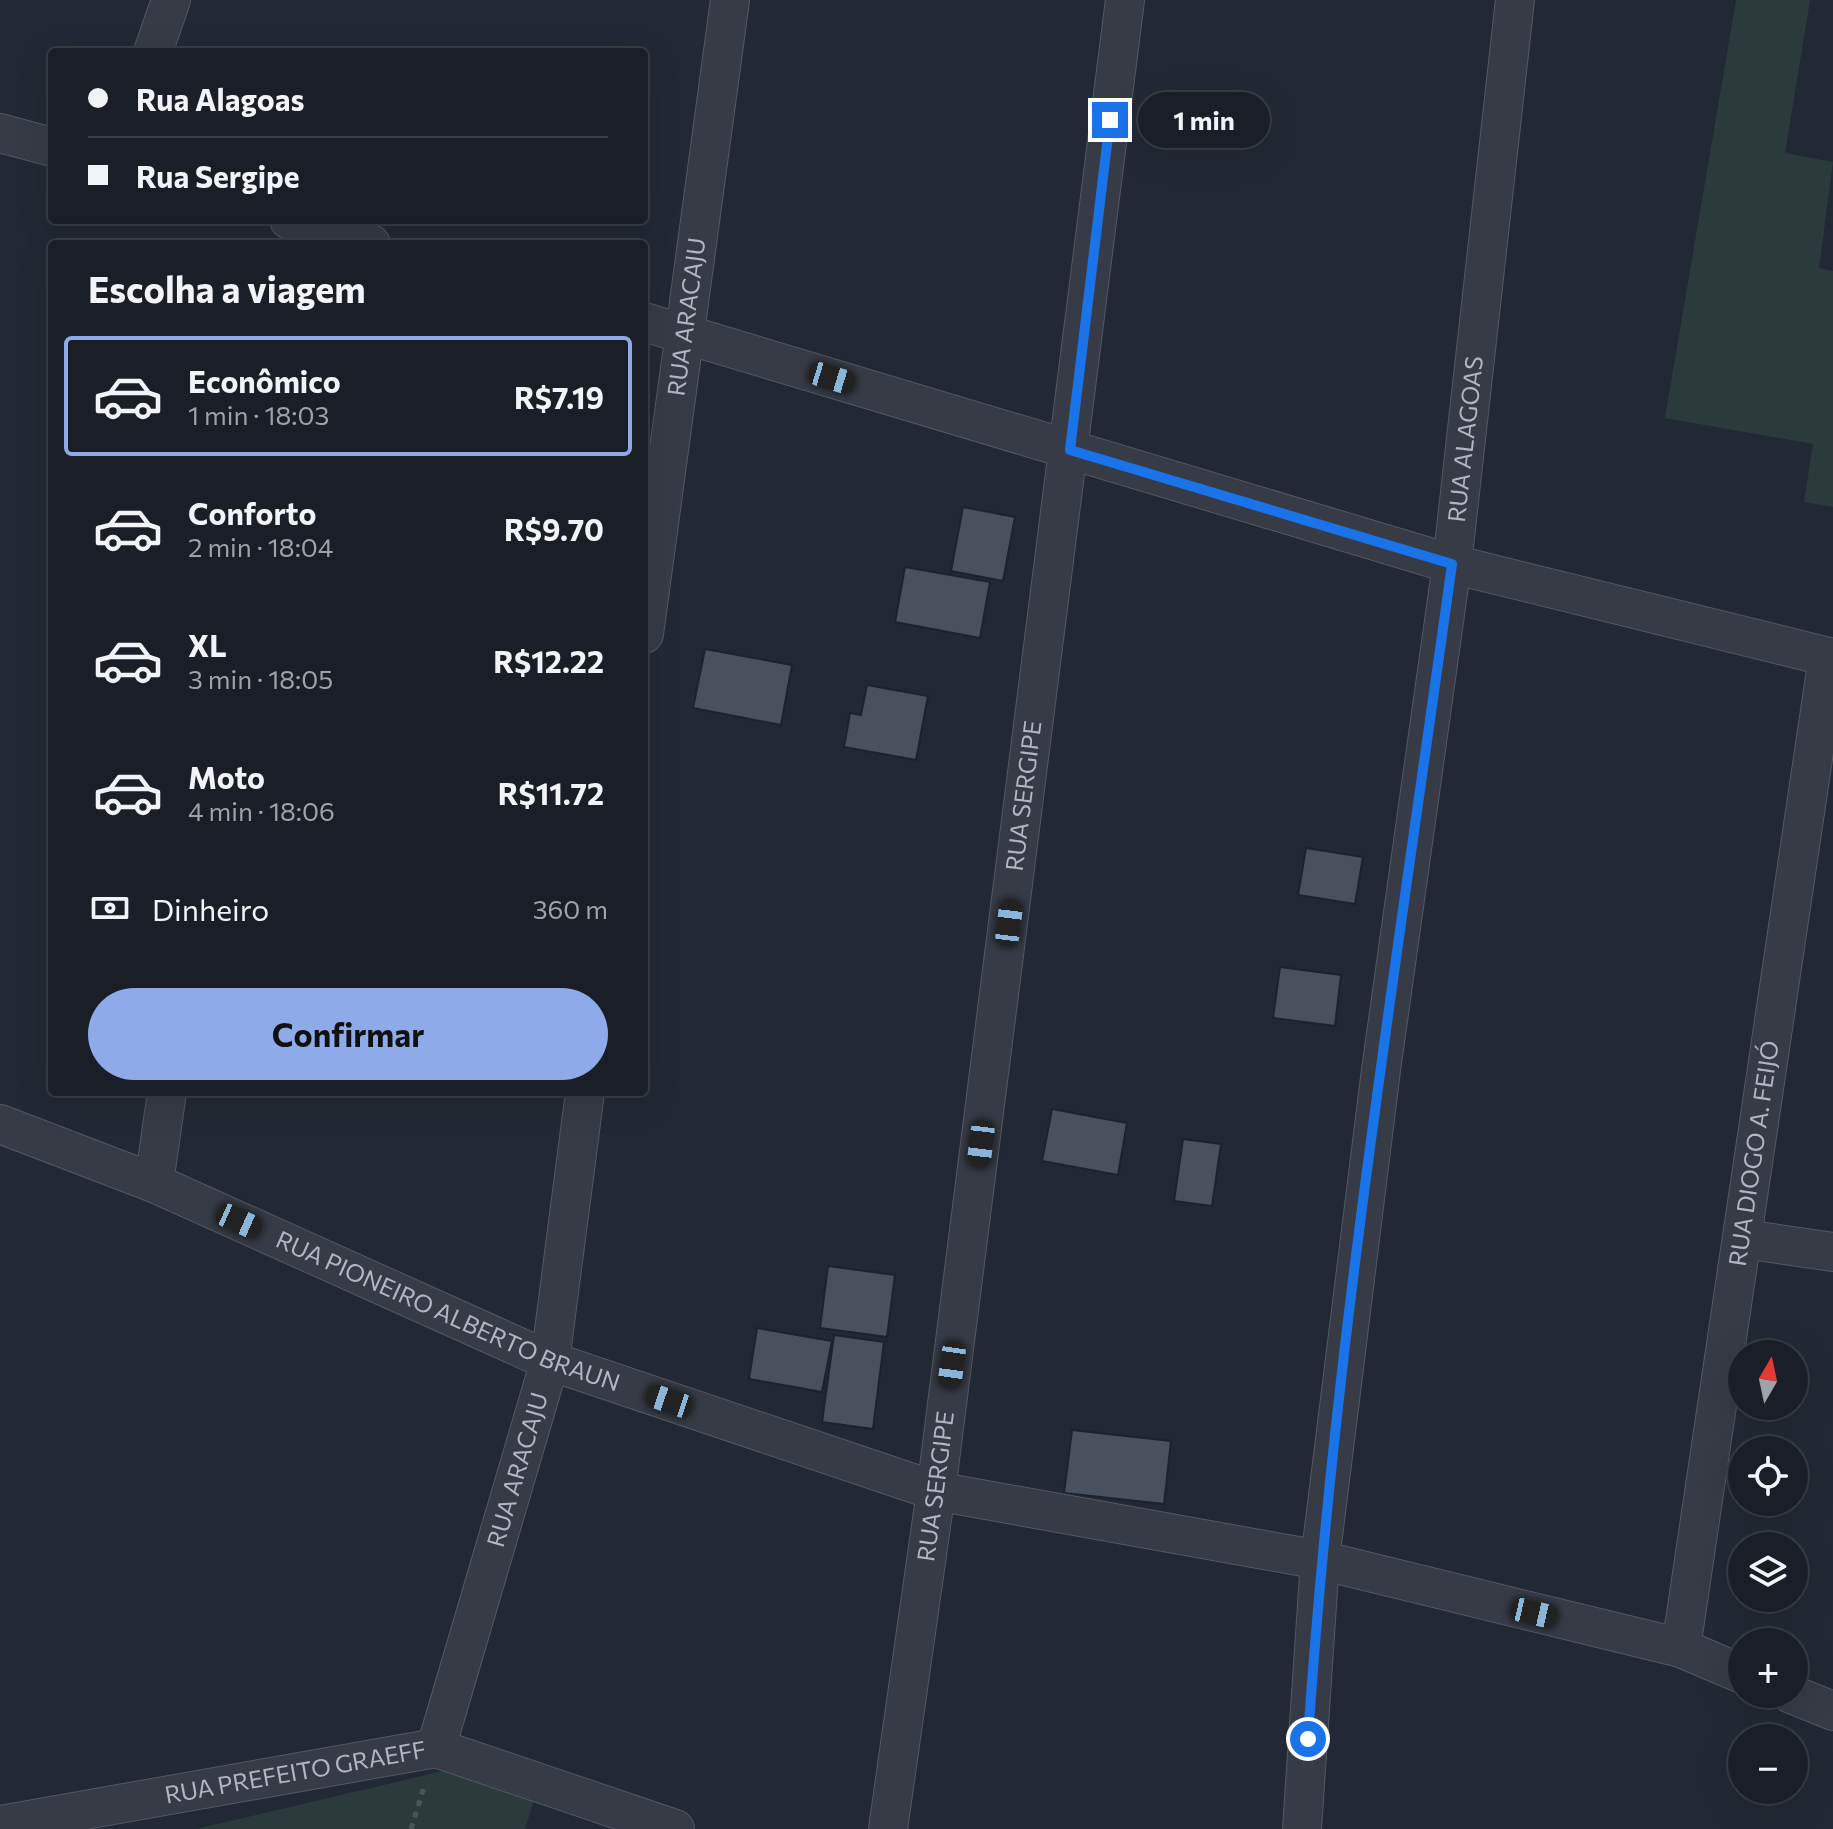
<!DOCTYPE html>
<html lang="pt">
<head>
<meta charset="utf-8">
<style>
	:root { --surface:#1a1f27; --page:#23272f; --text:#f1f3f6; --muted:#9fa2a7; --line:#383d44; --accent:#8eaae9 }
	body { margin:0; font-family:Commissioner,sans-serif; background:var(--page); color:var(--text); height:100vh; display:flex; flex-direction:column; font-size:30px; white-space:nowrap }
	* { box-sizing:border-box; margin:0 }
	p { font-size:26px; color:var(--muted) }
	.icon { flex:none; width:44px; height:44px; fill:none; stroke:currentColor; stroke-width:2; stroke-linecap:round; stroke-linejoin:round }
	.map { position:relative; flex:1; overflow:hidden }
	.details { position:absolute; left:48px; top:240px; width:600px; height:856px; display:flex; flex-direction:column; background:var(--surface); border-radius:8px; box-shadow:0 8px 32px #0002,0 0 0 2px var(--line) }
	.details>* { flex:none }
	.guide { position:absolute; left:48px; top:48px; width:600px; height:176px; border-radius:8px; box-shadow:0 8px 32px #0002,0 0 0 2px var(--line); display:grid; align-content:center; height:176px; padding:0 40px; background:var(--surface) }
	.needle { width:52px; rotate:9deg }
	.controls { position:absolute; left:1728px; top:1340px; display:grid; gap:16px }
	.controls a { display:grid; place-items:center; width:80px; height:80px; border-radius:50%; background:var(--surface); box-shadow:0 8px 32px #0002,0 0 0 2px var(--line); font-size:40px }
	.end { position:absolute; width:36px; height:36px; margin:-18px; border:10px solid #1a73e8; background:#fff; box-shadow:0 0 0 4px #fff }
	.from { border-radius:50% }
	.bubble { position:absolute; height:56px; border-radius:28px; background:var(--surface); box-shadow:0 8px 32px #0002,0 0 0 2px var(--line); font-size:26px; font-weight:700; line-height:56px; text-align:center }
	.car { position:absolute; width:24px; height:48px; margin:-24px -12px; border-radius:10px; box-shadow:0 0 6px 2px #0007; background:linear-gradient(#222 24%,#8ab4d8 0 40%,#222 0 76%,#8ab4d8 0 86%,#222 0) }
	.guide b { display:flex; align-items:center; gap:28px; height:76px; font-size:30px }
	.guide b+b { border-top:2px solid var(--line) }
	.guide i { width:20px; height:20px; background:var(--text) }
	ul { padding:0; list-style:none }
	li { display:flex; align-items:center; gap:24px; height:120px; margin:0 16px 12px; padding:0 24px; border:4px solid transparent; border-radius:8px }
	li div { flex:1 }
	li b { display:block; font-size:30px }
	li em { font-style:normal; font-weight:700 }
	li.active { border-color:var(--accent) }
	li>.icon { width:72px; height:72px; stroke-width:1.5 }
	h2 { padding:0 40px; font-size:36px; line-height:96px }
	.pay { display:flex; align-items:center; gap:20px; height:88px; padding:0 40px; font-size:30px }
	.pay p { margin-inline-start:auto }
	.action { display:flex; gap:16px; margin-top:auto; padding:16px 40px }
	.action a { flex:1; height:92px; border-radius:48px; background:var(--accent); color:#111; font-size:32px; font-weight:700; line-height:92px; text-align:center }
	.map>svg:first-child { display:block }
	.green { fill:#2b3b3c }
	.building { fill:#49505e; stroke:#1d222c; stroke-width:2 }
	.lines { fill:none; stroke-linecap:round; stroke-linejoin:round }
	.minor-casing { stroke:#535963; stroke-width:40 }
	.path { stroke:#48565a; stroke-width:5; stroke-dasharray:6 6; stroke-linecap:butt }
	.minor { stroke:#363b45; stroke-width:38 }
	.route { stroke:#1a73e8; stroke-width:10 }
	.labels { text-anchor:middle; stroke-width:7; stroke-linejoin:round; paint-order:stroke }
	.street-label { font-size:24px; fill:#b0b6c2; stroke:#1b202a }
</style>
</head>
<body>
<div class="map">
<svg width="1833" height="1829" viewBox="0 0 1833 1829">
	<rect width="100%" height="100%" fill="#232934"/>
	<path class="green" d="M1736,0H1810L1785,153L1833,162L1819,268L1833,271V507L1804,502L1813,444L1665,418Z
		M456,1768L536,1794L525,1829H196Z"/>
	<path class="building" d="M963,507L1015,517L1003,581L951,571Z
		M905,567L990,582L980,638L895,622Z
		M705,649L792,665L781,725L693,708Z
		M867,685L928,696L916,760L844,747L850,713L861,715Z
		M1306,848L1363,857L1355,904L1298,895Z
		M1280,967L1341,975L1335,1026L1273,1018Z
		M1052,1109L1127,1123L1118,1175L1042,1161Z
		M1183,1139L1221,1144L1212,1206L1174,1201Z
		M828,1266L895,1275L887,1337L820,1328Z
		M757,1328L832,1341L822,1392L749,1379Z
		M834,1335L884,1342L873,1429L822,1422Z
		M1072,1430L1171,1441L1164,1504L1064,1493Z"/>
	<g class="lines">
		<defs>
			<g id="minor">
				<path d="M153,52L171,0"/>
				<path d="M0,133L52,147"/>
				<path d="M289,220L371,244"/>
				<path d="M644,322L1452,564L1833,658"/>
				<path id="s1" d="M644,634L730,0"/>
				<path id="s2" d="M0,1124L154,1183L550,1361L936,1491L1320,1560L1681,1648L1742,1674"/>
				<path d="M154,1183L167,1092"/>
				<path d="M1744,1239L1833,1252"/>
				<path id="s3" d="M1681,1648L1828,657"/>
				<path d="M1791,1694L1833,1711"/>
				<path id="s4" d="M436,1748L550,1361L585,1092"/>
				<path id="s5" d="M0,1825L436,1748L675,1829"/>
				<path id="s6" d="M888,1829L936,1491L1125,0"/>
				<path id="s7" d="M1302,1829L1320,1560L1381,1070L1452,564L1515,0"/>
			</g>
		</defs>
		<use href="#minor" class="minor-casing"/>
		<path class="path" d="M411,1829L424,1787"/>
		<use href="#minor" class="minor"/>
	</g>
	<g class="lines">
		<path class="route" d="M1110,120L1070,450L1452,564C1398,955 1334,1346 1308,1739"/>
	</g>
	<g class="labels">
		<g class="street-label">
			<text dy="8" stroke="none"><textPath href="#s1" startOffset="320">RUA ARACAJU</textPath></text>
			<text dy="8" stroke="none"><textPath href="#s7" startOffset="1400">RUA ALAGOAS</textPath></text>
			<text dy="8" stroke="none"><textPath href="#s6" startOffset="1042">RUA SERGIPE</textPath></text>
			<text dy="8" stroke="none"><textPath href="#s3" startOffset="500">RUA DIOGO A. FEIJÓ</textPath></text>
			<text dy="8" stroke="none"><textPath href="#s2" startOffset="486">RUA PIONEIRO ALBERTO BRAUN</textPath></text>
			<text dy="8" stroke="none"><textPath href="#s4" startOffset="290">RUA ARACAJU</textPath></text>
			<text dy="8" stroke="none"><textPath href="#s6" startOffset="346">RUA SERGIPE</textPath></text>
			<text dy="8" stroke="none"><textPath href="#s5" startOffset="300">RUA PREFEITO GRAEFF</textPath></text>
		</g>
	</g>
</svg>
<div class="controls">
<a><svg class="needle" viewBox="-14 -14 28 28"><path d="M0-13l5 13h-10z" fill="#e53935"/><path d="M0 13l5-13h-10z" fill="#9fa2a7"/></svg></a>
<a><svg class="icon" aria-label="locate" viewBox="0 0 24 24"><circle cx="12" cy="12" r="6"/><path d="M12 2v4M12 18v4M2 12h4M18 12h4"/></svg></a>
<a><svg class="icon" aria-label="layers" viewBox="0 0 24 24"><path d="M12 4l9 5-9 5-9-5zM3 14l9 5 9-5"/></svg></a>
<a>+</a>
<a>−</a>
</div>
<i class="end from" style="left:1308px;top:1739px"></i>
<i class="end" style="left:1110px;top:120px"></i>
<div class="bubble" style="left:1138px;top:92px;width:132px">1 min</div>
<i class="car" style="left:832px;top:378px;rotate:107deg"></i>
<i class="car" style="left:1009px;top:923px;rotate:7deg"></i>
<i class="car" style="left:981px;top:1144px;rotate:187deg"></i>
<i class="car" style="left:239px;top:1221px;rotate:114deg"></i>
<i class="car" style="left:952px;top:1365px;rotate:188deg"></i>
<i class="car" style="left:669px;top:1401px;rotate:289deg"></i>
<i class="car" style="left:1534px;top:1613px;rotate:103deg"></i>
<div class="guide">
<b><i class="from"></i>Rua Alagoas</b>
<b><i></i>Rua Sergipe</b>
</div>
<section class="details">
<h2>Escolha a viagem</h2>
<ul>
<li class="active"><svg class="icon" aria-label="car" viewBox="0 0 24 24"><path d="M5 17H2v-5l4-1 3-4h7l3 4 3 1v5h-3M9 17h6M6 11h13"/><circle cx="7" cy="17" r="2"/><circle cx="17" cy="17" r="2"/></svg><div><b>Econômico</b><p>1 min · 18:03</p></div><em>R$7.19</em></li>
<li><svg class="icon" aria-label="car" viewBox="0 0 24 24"><path d="M5 17H2v-5l4-1 3-4h7l3 4 3 1v5h-3M9 17h6M6 11h13"/><circle cx="7" cy="17" r="2"/><circle cx="17" cy="17" r="2"/></svg><div><b>Conforto</b><p>2 min · 18:04</p></div><em>R$9.70</em></li>
<li><svg class="icon" aria-label="car" viewBox="0 0 24 24"><path d="M5 17H2v-5l4-1 3-4h7l3 4 3 1v5h-3M9 17h6M6 11h13"/><circle cx="7" cy="17" r="2"/><circle cx="17" cy="17" r="2"/></svg><div><b>XL</b><p>3 min · 18:05</p></div><em>R$12.22</em></li>
<li><svg class="icon" aria-label="car" viewBox="0 0 24 24"><path d="M5 17H2v-5l4-1 3-4h7l3 4 3 1v5h-3M9 17h6M6 11h13"/><circle cx="7" cy="17" r="2"/><circle cx="17" cy="17" r="2"/></svg><div><b>Moto</b><p>4 min · 18:06</p></div><em>R$11.72</em></li>
</ul>
<div class="pay"><svg class="icon" aria-label="cash" viewBox="0 0 24 24"><path d="M3 7h18v10H3z"/><circle cx="12" cy="12" r="2"/></svg>Dinheiro<p>360 m</p></div>
<div class="action"><a>Confirmar</a></div>
</section>
</div>
</body>
</html>
